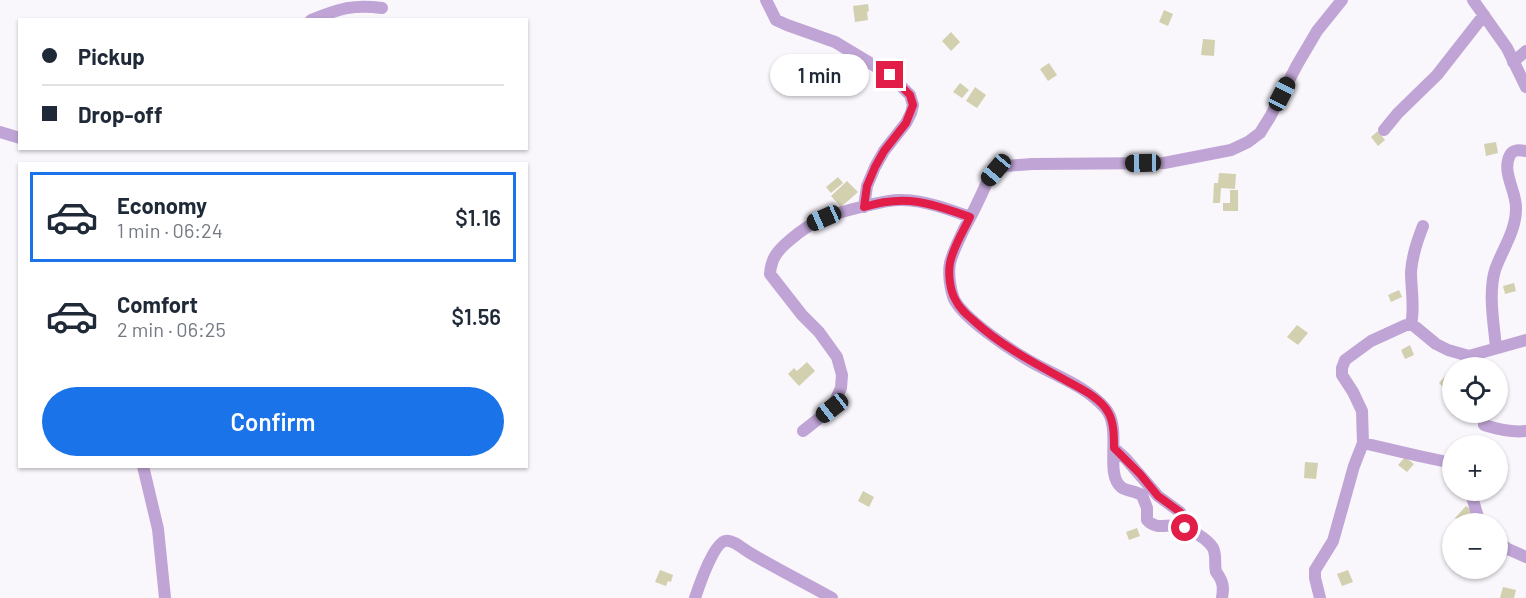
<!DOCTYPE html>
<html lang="en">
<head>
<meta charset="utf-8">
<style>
	:root { --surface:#fff; --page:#f6f6f7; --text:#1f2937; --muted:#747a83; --line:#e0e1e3; --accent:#1a73e8 }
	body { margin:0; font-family:Barlow,sans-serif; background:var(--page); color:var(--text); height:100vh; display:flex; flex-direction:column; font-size:22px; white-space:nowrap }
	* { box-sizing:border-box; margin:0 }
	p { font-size:20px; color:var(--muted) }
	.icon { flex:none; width:33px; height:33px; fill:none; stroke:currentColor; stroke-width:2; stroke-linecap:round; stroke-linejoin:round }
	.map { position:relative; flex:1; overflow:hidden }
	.panel { position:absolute; left:18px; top:162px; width:510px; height:306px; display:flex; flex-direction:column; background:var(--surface); border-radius:0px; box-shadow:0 2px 4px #0004 }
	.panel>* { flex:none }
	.hud { position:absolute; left:18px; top:18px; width:510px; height:132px; border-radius:0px; box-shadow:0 2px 4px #0004; display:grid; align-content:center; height:132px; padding:0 24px; background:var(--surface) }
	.fabs { position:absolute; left:1442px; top:357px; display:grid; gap:12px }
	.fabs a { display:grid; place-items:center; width:66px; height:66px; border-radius:50%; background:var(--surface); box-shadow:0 2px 4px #0004; font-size:30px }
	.end { position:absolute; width:27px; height:27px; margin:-14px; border:8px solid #e11d48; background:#fff; box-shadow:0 0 0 3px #fff }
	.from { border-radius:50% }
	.bubble { position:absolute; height:42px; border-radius:21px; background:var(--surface); box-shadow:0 2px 4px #0004; font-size:20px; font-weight:600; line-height:42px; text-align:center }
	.car { position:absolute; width:18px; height:36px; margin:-18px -9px; border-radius:8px; box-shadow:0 0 4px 2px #0007; background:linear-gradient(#222 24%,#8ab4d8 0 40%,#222 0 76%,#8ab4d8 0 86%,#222 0) }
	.hud b { display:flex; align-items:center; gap:21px; height:57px; font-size:22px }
	.hud b+b { border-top:2px solid var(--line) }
	.hud i { width:15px; height:15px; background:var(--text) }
	ul { padding:10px 0 0; list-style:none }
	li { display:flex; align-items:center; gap:18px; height:90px; margin:0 12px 9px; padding:0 12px; border:3px solid transparent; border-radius:0px }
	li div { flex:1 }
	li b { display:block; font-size:22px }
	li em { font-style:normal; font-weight:600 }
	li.selected { border-color:var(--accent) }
	li>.icon { width:54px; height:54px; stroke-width:1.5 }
	.primary-button { display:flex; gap:12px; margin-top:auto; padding:12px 24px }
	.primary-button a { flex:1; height:69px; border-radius:36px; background:var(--accent); color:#fff; font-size:24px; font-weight:600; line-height:69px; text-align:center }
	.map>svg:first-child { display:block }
	.building { fill:#d3d0b0 }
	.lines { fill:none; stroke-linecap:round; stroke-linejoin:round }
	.street { stroke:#bfa4d5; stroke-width:12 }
	.route { stroke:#e11d48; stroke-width:8 }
</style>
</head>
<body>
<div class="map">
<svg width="1526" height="598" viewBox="0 0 1526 598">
	<rect width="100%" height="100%" fill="#f9f6fc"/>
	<path class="building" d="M868,4L869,11L867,12L868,20L855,22L853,6Z
		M1164,10L1173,14L1168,26L1159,22Z
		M951,32L960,42L951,51L942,41Z
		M1203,39L1215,40L1214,56L1201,55Z
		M1049,63L1057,75L1048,81L1040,69Z
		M960,83L969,90L962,98L953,92Z
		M975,87L986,95L977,108L966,101Z
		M1378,131L1385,140L1378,146L1371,137Z
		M1496,142L1498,153L1486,156L1484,144Z
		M1219,173L1236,174L1235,189L1221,188L1220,203H1213L1214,183H1218Z
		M838,177L843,183L831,193L826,187Z
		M847,181L858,192L841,207L831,196Z
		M1230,190H1238V211H1223V203H1230Z
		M1514,283L1516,291L1505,294L1503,286Z
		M1399,290L1402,297L1391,302L1388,295Z
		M1297,325L1308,333L1298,345L1287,337Z
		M1410,345L1414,355L1405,359L1401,350Z
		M807,362L815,371L799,386L788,374L794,368L797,371Z
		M1446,375L1452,381V386L1447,391L1439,383Z
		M1405,457L1414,464L1407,472L1398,465Z
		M1305,462L1318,463L1316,479L1304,478Z
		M863,491L874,497L869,507L858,501Z
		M1466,506L1476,514L1471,520L1468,517L1461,524L1455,518Z
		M1137,528L1140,536L1129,540L1126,532Z
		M660,570L673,575L671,582L668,581L666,586L655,582Z
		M1348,570L1353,582L1342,586L1337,574Z
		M1503,587L1516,590L1514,598H1500Z"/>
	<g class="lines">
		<path class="street" d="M766,0L776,20L787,25L835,42L890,75L910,95L913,105L911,113L906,123L884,151L875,167L867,186L864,207
			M1473,0L1507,48L1526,87
			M311,20C340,9 352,4 382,8
			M1513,62L1526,51
			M1384,130L1398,113L1437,75L1484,15
			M0,132L20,138
			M1411,325C1415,307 1411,290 1411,272C1412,256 1417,241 1423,226
			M1496,348C1494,324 1488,294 1495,270C1502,250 1516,231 1516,209C1517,192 1501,172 1510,155C1513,149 1520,150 1526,151
			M1484,425C1497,429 1513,433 1526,431
			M803,431L832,408L841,388L842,375L837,357L819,332L802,315L770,274C771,258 778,250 790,240C814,219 832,214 861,207C875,204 888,199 903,200C927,201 948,209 970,217
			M1363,443L1419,456L1452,463
			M1114,448L1126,459L1158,496L1180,512L1184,521L1182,527
			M143,466L158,529L165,598
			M1470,490L1480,524
			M1497,541L1508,549L1526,557
			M695,598C699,586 713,544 725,541C733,539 743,549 750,553C777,569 805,583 832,598
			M1222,598C1223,591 1224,586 1221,580C1220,578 1217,573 1216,572C1214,564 1217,556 1213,548C1208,539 1189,528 1178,526C1166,524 1156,530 1147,520V508L1142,495C1135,491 1126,491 1121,487C1104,473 1123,428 1105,408C1085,385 1053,375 1028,360C1008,348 964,319 954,299C950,289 948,273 950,263C953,251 959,240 964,229C973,213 981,196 988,180L997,170L1006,166L1032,164L1164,163L1231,150L1248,142L1260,133L1270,117L1297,65L1317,31L1342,0
			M1320,598L1315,578V570L1333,541L1354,466L1363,443L1362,411L1353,392L1342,375V368L1345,360L1371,341L1406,325H1413L1436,344L1448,350L1469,356L1526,340"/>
	</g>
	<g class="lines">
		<path class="route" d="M890,75L910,95L913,105L906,123L884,151L875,167L867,186L864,207C906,194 930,203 970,217C963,232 953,247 950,263C948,274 950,290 955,299C959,308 966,314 973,320C1000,345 1032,362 1065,380C1079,388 1100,397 1108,412C1114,422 1114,436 1114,448L1140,474L1158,496L1180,512L1184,520L1182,527L1185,528"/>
	</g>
</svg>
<div class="fabs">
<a><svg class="icon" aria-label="locate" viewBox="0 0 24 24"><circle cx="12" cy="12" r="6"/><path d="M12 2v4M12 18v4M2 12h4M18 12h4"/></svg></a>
<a>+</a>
<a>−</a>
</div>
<i class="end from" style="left:1185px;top:528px"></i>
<i class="end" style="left:890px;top:75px"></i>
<div class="bubble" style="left:770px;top:54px;width:99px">1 min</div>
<i class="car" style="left:1282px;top:94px;rotate:27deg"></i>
<i class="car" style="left:1143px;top:163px;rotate:269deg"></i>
<i class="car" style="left:996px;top:170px;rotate:220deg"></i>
<i class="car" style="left:824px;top:218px;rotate:246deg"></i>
<i class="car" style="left:832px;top:408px;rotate:232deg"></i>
<div class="hud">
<b><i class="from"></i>Pickup</b>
<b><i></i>Drop-off</b>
</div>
<section class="panel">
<ul>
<li class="selected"><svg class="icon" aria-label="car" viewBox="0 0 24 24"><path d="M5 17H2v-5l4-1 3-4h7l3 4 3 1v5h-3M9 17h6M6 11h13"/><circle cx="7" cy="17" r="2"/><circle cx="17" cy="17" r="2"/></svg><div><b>Economy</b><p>1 min · 06:24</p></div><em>$1.16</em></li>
<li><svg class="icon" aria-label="car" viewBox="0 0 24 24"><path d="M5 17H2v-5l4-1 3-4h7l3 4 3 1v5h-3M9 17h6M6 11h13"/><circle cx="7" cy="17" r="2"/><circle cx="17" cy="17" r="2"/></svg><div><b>Comfort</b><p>2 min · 06:25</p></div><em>$1.56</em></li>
</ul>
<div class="primary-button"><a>Confirm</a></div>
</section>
</div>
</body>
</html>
